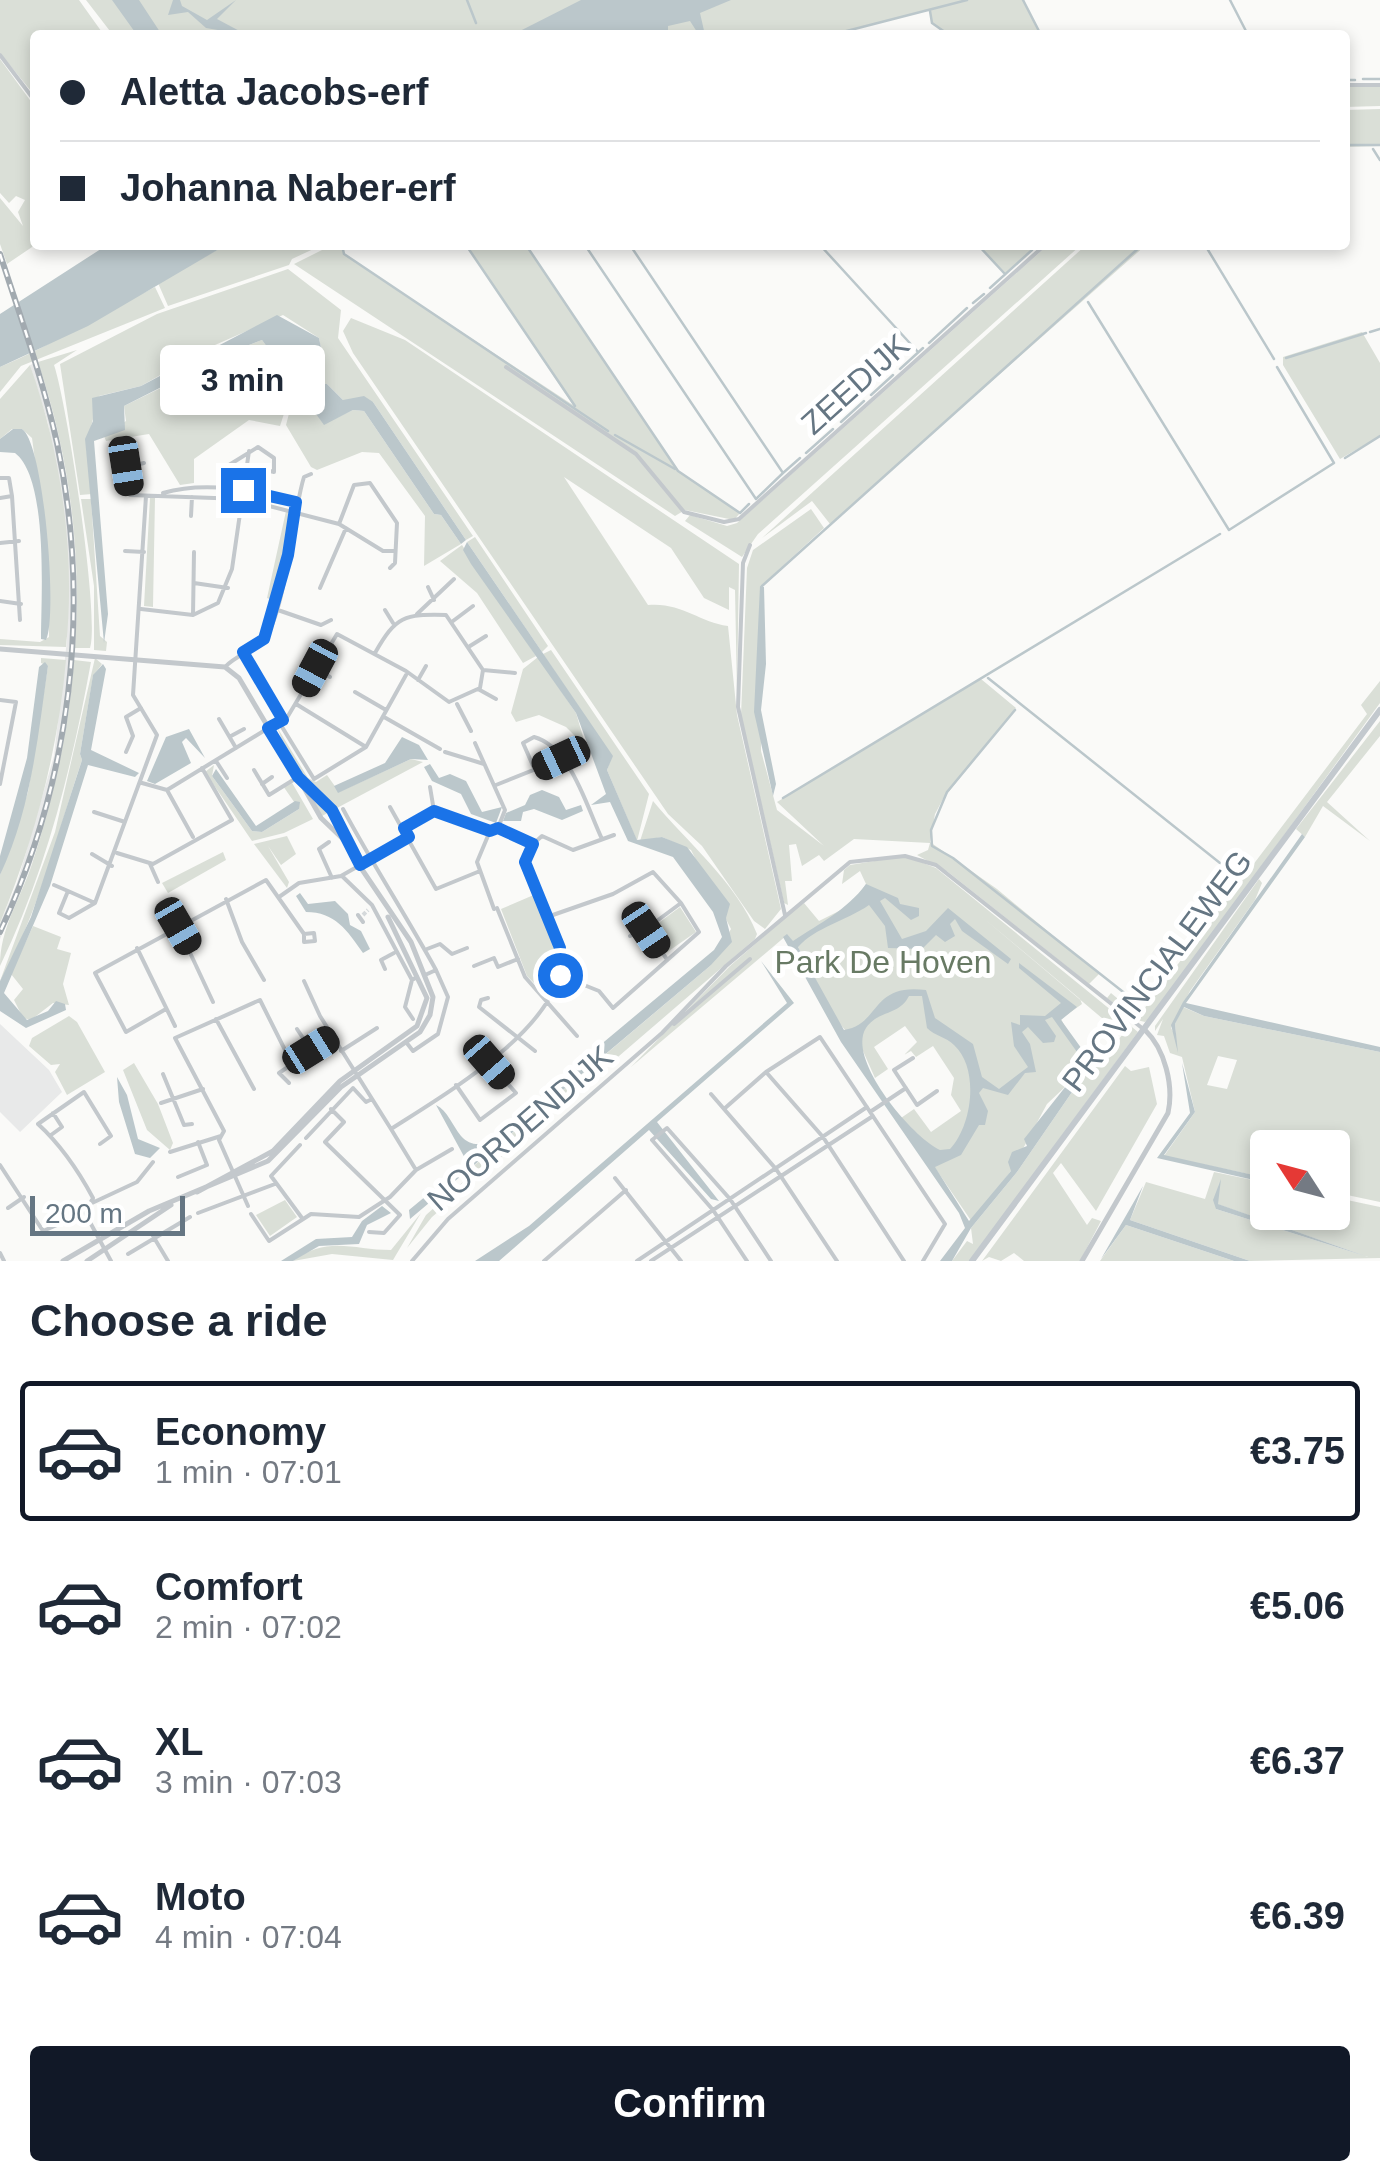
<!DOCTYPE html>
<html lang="en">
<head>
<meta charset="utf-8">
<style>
	:root { --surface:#fff; --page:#f2f2f3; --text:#1f2937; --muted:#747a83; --line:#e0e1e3; --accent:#111827 }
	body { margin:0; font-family:Arial,sans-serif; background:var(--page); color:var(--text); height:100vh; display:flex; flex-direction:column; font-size:38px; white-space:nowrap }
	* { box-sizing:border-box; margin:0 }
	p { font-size:32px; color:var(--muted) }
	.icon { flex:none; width:55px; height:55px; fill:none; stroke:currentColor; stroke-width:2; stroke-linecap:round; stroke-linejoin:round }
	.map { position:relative; height:1261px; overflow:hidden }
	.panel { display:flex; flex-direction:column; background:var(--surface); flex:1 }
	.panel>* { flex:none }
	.top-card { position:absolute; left:30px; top:30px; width:1320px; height:220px; border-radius:10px; box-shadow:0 5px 15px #0003; display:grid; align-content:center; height:220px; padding:0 30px; background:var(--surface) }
	.needle { width:65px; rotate:306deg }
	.fabs { position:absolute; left:1250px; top:1130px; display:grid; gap:20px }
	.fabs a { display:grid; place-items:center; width:100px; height:100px; border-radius:10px; background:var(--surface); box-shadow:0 5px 15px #0003; font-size:50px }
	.scale { position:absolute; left:30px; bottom:25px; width:155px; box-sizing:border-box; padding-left:10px; border:5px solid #657683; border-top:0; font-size:28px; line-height:35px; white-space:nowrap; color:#657683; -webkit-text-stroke:8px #fff; paint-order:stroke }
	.end { position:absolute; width:45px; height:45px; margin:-22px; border:12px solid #1a73e8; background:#fff; box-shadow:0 0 0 5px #fff }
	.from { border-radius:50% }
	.bubble { position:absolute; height:70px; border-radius:10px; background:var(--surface); box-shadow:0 5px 15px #0003; font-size:32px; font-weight:700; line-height:70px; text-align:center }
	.car { position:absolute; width:30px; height:60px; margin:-30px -15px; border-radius:12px; box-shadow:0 0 8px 2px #0007; background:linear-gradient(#222 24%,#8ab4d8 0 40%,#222 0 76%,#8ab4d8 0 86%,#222 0) }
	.top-card b { display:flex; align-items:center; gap:35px; height:95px; font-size:38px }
	.top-card b+b { border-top:2px solid var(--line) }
	.top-card i { width:25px; height:25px; background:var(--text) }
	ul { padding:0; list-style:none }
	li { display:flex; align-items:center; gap:30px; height:140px; margin:0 20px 15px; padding:0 10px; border:5px solid transparent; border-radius:10px }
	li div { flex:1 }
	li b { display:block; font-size:38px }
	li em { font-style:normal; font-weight:700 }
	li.on { border-color:var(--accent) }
	li>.icon { width:90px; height:90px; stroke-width:1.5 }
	h2 { padding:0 30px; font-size:45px; line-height:120px }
	.primary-button { display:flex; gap:20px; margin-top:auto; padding:20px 30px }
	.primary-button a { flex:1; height:115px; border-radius:10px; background:var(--accent); color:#fff; font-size:40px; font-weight:700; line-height:115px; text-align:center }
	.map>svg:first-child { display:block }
	.built { fill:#e8e9e9 }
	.green { fill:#dadfd7; fill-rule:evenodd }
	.water { fill:#bbc7cb; fill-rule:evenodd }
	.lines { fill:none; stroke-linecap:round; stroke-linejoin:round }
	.stream { stroke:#bbc7cb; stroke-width:2.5 }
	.minor-tunnel { stroke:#d5d9db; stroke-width:4; stroke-dasharray:4 2; stroke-linecap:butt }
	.minor { stroke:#c3c8cc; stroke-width:4 }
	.tertiary { stroke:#c3c8cc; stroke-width:5 }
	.secondary { stroke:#c3c9ce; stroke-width:6 }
	.rail-casing { stroke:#a2aab0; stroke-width:6 }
	.rail { stroke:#fff; stroke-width:2.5; stroke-dasharray:8; stroke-linecap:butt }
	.route { stroke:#1a73e8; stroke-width:12 }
	.labels { text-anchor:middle; stroke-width:10; stroke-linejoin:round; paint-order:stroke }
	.street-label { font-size:32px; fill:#657683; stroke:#fff }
	.park-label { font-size:32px; fill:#687a64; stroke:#fff }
</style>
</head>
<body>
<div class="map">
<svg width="1380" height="1261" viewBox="0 0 1380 1261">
	<rect width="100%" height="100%" fill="#fafaf8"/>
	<path class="built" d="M38,362L58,432L70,498L77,586L76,640L64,747L52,801L30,869L0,939V923L17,883L54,756L67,640L66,539L48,423L30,365Z
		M0,1024L49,1070L62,1092L20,1132L0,1112Z"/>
	<path class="green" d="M0,0H79L104,35H35V96L0,53Z
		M86,0H1023L1041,35H949L932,23L929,10L852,29L856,35H113Z
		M0,59L35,107V245L7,264L0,244V198L23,226L18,212L25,200L16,196L9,203L0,193Z
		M1345,87H1380V106L1345,107Z
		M1380,109V146L1345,147V110Z
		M226,245H322L292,259L289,265L168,306L158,283Z
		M332,245H342L344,254L352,260L573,405L466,245H526L678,471L740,513L734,520L685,510L675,516L294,264Z
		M978,245H1038L1005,274Z
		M1048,245H1081L758,534L742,557L685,521L690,515L727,526L737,523Z
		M1086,245H1146L830,524L812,501L762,538Z
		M288,269L341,310L338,338L473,536L466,540L373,402L343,400L327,384L302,383V371L321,349L319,338L283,315L215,345L226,354L262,340L294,383L280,426L249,420L194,459V483L180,485L149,434L106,441L104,436L126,421L124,406L173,382L203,351L141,386L99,396L86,446L92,494L80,495L60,364L157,314Z
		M155,287L165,308L21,366L0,392V367C53,345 104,312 155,287Z
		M351,318L405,340L739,564L737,692L735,590L729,587V610L704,598L671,548L564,477L648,605C681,602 699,622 728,626L737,715L781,909L765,929L754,921L702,846L668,814L353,353L343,331Z
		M1362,332L1380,363V436L1340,459L1283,365V357Z
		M77,350L54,365C67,403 100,617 90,648H75C82,551 69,454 38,362Z
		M30,365C61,453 76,554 66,647L0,645V639L40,642L49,637V564L32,438L22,429H12L0,439V399Z
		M296,387L324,424L353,410L364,411L434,514L441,515L461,544L424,566L425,516L379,453L362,452L317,470L311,467L286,425Z
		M150,498H155L153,607L144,606Z
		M81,499H91L100,636L107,642L106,651L94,650V586Z
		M811,509L824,528L761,586V751L777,810L824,846L777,802L981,679L1016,708L943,799L935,814L930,842L997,889L1099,974L1089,984L948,872L917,855L928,850L930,843L854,839L824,861L819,855L802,866L796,844L789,845L792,881H785L788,905L784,903L741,715L747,568L753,550Z
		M286,511L293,517L274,601L267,598Z
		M475,537L548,646L542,652L467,542Z
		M462,545L536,656L523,663L477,593L440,561Z
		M551,650L649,794L637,841L607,770L612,756L543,654Z
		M538,657L576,713L586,747L566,727L539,715L516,722L511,713L523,669Z
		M41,658L66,660C58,751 35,838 0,923V875L28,792L48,666L41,663Z
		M95,658L102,664L93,676L80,754L82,760C57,834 39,913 0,981L55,832Z
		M74,660L91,662C72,766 47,869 0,966C0,928 20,900 32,864C54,797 69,730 74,660Z
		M1380,681V703L1152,1017L1145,1022L1133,1019L1107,998L1111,993L1137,1015L1144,1009L1367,714L1361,705Z
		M1380,721V736L1327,802L1370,841L1323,806L1305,837L1296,829Z
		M277,727L308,778L316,782L327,775L339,792L411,759L423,762L322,816L290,761Z
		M214,765L212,776L252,831L262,832L299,809L283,786L291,781L313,819L284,833L252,841L205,772Z
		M653,801C687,842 737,883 757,934L755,939L432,1217L407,1248L426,1215L472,1174L470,1169L710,966L731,929L691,850L662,837L640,841Z
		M287,836L296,854L281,865L268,846L289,882L287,888L254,844Z
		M223,852L226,860L168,893L162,883Z
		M905,856L936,868L1138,1032L970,1261H952L967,1241L973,1244L971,1228L1017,1172L1092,1063L1099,1066L1122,1035L981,916L1080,999L1082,1004L1061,1019L1082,1059L1066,1078V1086L1047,1104L1011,1171L972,1222L901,1118L914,1109L931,1132L961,1111L951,1095L954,1078L933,1046L916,1057L911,1051L904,1055L917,1042L905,1026L874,1047L888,1069L875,1078L863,1051L834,1017L798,947L787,935L631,1067L730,966L793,911L804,903L819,921L851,905L866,884L860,871L842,884L844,870L850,865Z
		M1259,879L1262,883L1255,900L1190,991L1171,1028L1176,1036L1175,1024L1183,1007L1204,1016L1380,1052V1202L1333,1192L1332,1148H1268L1267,1178L1164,1156L1195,1112L1182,1057L1170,1053L1164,1036L1157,1035L1163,1019L1155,1031V1026ZM1218,1056L1237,1060L1227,1089L1207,1085Z
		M536,894C550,930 565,959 546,995L527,976L501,909Z
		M680,907L696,932L666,953L649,930Z
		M33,926L61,937L57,949L71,953L63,984L69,1005L53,1003L31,1020L23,1018L14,1000L23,989L11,974Z
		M69,1016L77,1022L105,1072L67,1095L55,1072L60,1064L51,1065L29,1046L32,1038Z
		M134,1063L158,1104L173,1143L170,1150L147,1130L123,1070Z
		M1125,1066L1131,1071L1149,1067L1157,1104L1096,1211L1061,1163L1053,1173L1087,1225L1092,1218L1101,1221L1080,1261H1024L1014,1253L1001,1261L989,1257L982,1261Z
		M1214,1172L1267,1183L1268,1212H1332L1333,1197L1380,1207V1258L1250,1261L1130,1220L1146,1182L1205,1199ZM1219,1181L1217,1204L1368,1257L1216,1209Z
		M285,1200L297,1217L270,1236L256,1215Z
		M421,1213L393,1260L332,1254L293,1261C327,1235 354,1250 391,1250Z
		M1126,1225L1234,1261H1100Z"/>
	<path class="water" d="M112,0H139L162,35H137Z
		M173,0H180L182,6L207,20L236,0L217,19L247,35L206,28L188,12L168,15Z
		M581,0H731L700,13L705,35H699L690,21L668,26V35H512Z
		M107,245H226L88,326L0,367V314Z
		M277,315L319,338L321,348L302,371V383L327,384L343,400L364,396L373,402L466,540L461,544L441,515L434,514L364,411L353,410L324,425L262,340L221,356L214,348Z
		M205,352L207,360L199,368L124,406L125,430L94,441L108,614L104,643L85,439L93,421L92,398L141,386Z
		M13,429H22C44,443 58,616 46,640L41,639C41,598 49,479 15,453L0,452V439Z
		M467,542L613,756L607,770L637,840L662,837L687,847L730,904L726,918L732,942L710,966L410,1219L409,1210L467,1162L436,1105C448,1111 452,1125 461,1136C487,1165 530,1108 544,1092L714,950L722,937L713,912L673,857L628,841L610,802L591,805L606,794L576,713L471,564L463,550Z
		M760,586L764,587L766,664L761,710L776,784L773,796L754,712Z
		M45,662L48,666C38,736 31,810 0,875V856L27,758L39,667Z
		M103,664L106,669L91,750L139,773L135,777L88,765L50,886L4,993L27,1020L48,1011L56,1001L65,1004L66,1010L26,1028L0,1011V981L31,917L82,760L80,754L93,675Z
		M189,729L205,758L186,738L182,742L191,763L155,784L147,781L166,737Z
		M402,737L419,745L428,760L411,759L338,793L334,786L385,763Z
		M430,764L439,778L450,774L466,781L482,812L502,807L496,823L471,814L461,794L432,781L424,767Z
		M216,769L256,826L295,801L300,802L299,809L262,832L252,831L212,776Z
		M542,790L559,797L566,810L581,805L583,811L562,820L534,809L523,812L521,821H503L506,813L525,805L530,795Z
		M1302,834L1305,837L1186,1003L1380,1047V1052L1204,1016L1184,1007L1175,1024L1178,1053L1171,1025L1183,1002Z
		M866,884L898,898L900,904L919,908V916L911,920L885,898L880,901L902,939L926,931L948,908L1011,959L1008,964L962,931L955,919L950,924L955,936L945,942L936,935L922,949L888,948L885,926L869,905C846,921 816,927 798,947L844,1030C881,1024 870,983 926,990L935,1018L973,1044L982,1077L999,1089L1028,1067L1014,1046L1011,1022L1020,1025V1015L1045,1016L1061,1003L1019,968V963L1077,1007L1061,1020L1092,1063L1017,1172L971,1228L952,1261H940L965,1228L959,1213L841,1042L783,937L787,934L793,941C820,923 847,910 866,884ZM909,996H922L927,1028C935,1036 946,1037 954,1045C980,1069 972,1126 950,1149L940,1150C912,1137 846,1059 866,1028C878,1010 899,1016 909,996ZM1052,1017L1082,1059L1072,1066L1066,1086L1024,1139L1027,1146L1012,1152L1008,1162L1011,1171L969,1221L935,1167L961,1155L979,1125H985L988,1111L979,1093L983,1088L1008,1095L1025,1073L1036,1072L1030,1044L1022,1032L1028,1027L1043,1043L1054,1042L1056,1036L1045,1020Z
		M300,893L308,904L335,901L348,914L350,925L361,931L370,949L363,953C347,930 335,912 306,912L296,896Z
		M761,961L794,1003L657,1122L719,1201L711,1199L649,1130L499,1261H475L529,1226L787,1003Z
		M1182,1063L1195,1112L1164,1155L1267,1178V1183L1157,1158L1190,1113Z
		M117,1077L127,1095L138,1139L160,1148L150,1158L135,1154L119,1102Z
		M1221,1179L1218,1204L1368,1257L1216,1209L1213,1200Z
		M1143,1186L1130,1220L1250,1261H1234L1126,1225L1101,1259Z
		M382,1206L391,1213L367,1225L359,1244L319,1246L293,1261H281L316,1239L352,1237L362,1221Z"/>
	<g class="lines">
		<path class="stream" d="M467,0L476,23
			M1023,0L1041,35
			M1230,0L1248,35
			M930,11L932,23L949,35
			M831,35L967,0
			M1363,79H1380
			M1345,80H1355
			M1345,145H1380
			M1373,149L1380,160
			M342,245L344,254L608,431
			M466,245L575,406
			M526,245L678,471L740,513L749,504
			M585,245L756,499L783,473
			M630,245L783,473L800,458
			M820,245L918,352
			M978,245L1004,273
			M1205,245L1274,359
			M990,288L1032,250
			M1088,302L1229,530L1334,463L1277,367
			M973,303L984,294
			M1370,332L1380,329
			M929,343L967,308
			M1286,358L1366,333
			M900,369L923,348
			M871,395L893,375
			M841,422L864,401
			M615,435L675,469
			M806,453L833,429
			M1345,458L1380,436
			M762,586L1142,245
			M988,678L1235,875
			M1015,710L947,792L931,830L932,846L953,858L1141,1006
			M783,798L1220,534"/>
		<path class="minor-tunnel" d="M363,915L368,910"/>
		<path class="minor" d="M0,55L35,101
			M1345,85H1380
			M506,367L636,454L684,512
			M144,463L126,467L130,495L242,499L339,524L383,551H395
			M229,465L258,447L274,458V472L270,471
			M0,478H9L12,496L20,620
			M163,493C205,481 255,490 296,502
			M0,498L12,496
			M684,512L724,522L739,519L1045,245
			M191,516L192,497
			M339,524L354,485L370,483L397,523L395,563L390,568
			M0,543L19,541
			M750,545L743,563L738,707L785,915
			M125,551L144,552
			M194,583L228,588
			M428,587L434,600
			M320,588L346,528
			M0,601L21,604
			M141,609L193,615L218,603L232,569L249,451
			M275,609L321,625L331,620
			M385,610L393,623
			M417,614L454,579
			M193,615L194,552
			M453,621L473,606
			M470,646L486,636
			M243,652L283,720
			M225,667C236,655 254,651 264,639C286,613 292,514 304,477L311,474
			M315,668L330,677
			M483,670L515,673
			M418,680L426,666
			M478,689L496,699
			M355,692L386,710
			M0,700L16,702L0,784
			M296,704L366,747L406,675
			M457,704L471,731
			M384,717L440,749
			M219,719L236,748
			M279,722L314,779L366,747
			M231,736L244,729
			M475,743L505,810L498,828
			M126,752L133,736L126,717L141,708
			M445,752L484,764
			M216,761L227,778
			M534,768L523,743L534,737C571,747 587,808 602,839
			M254,770L269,795L298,777
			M142,783L167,790L288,716L337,634L406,671L449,702L480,688L483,670L446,615C404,614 396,616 375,653
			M262,784L272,777
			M496,785L561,759
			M430,787L434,811
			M167,790L193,837
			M390,807L436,889L480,871
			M343,809C373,865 407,917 436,970L425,975
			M94,812L125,822
			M490,831L477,862L494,909
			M329,842L319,849L332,878
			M533,844L542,836L573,850L614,835
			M117,853L153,864L232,820L202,768
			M92,854L112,866
			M150,864L158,882
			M343,877L372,905L412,980
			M54,885L68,891
			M279,897L299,883L341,876L409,837
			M226,899L242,942L264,980
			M95,903L68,891L59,913L69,918L95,903L157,735L133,695L146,496
			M497,908L525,977L577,1036
			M358,915L363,922
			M550,916L613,894L653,872L681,903
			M178,927L213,1002
			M630,936L646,929L666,958
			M137,948L175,1026
			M427,949L440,944L452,954L467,948
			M474,966L494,958L498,967L518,959
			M385,969L381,960L394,953
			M559,975L599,991L613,1008L699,932L681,903L646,929
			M304,981L320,1016L391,1129C442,1096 564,1026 561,957C560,925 536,891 525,862L533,844L498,828L490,831L434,811L404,828
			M488,998L481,1000L479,1007L535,1051
			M166,1009L126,1032L95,973L266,880L304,934V942L315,941L314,933L304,934
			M216,1019L254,1089
			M413,1019L405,1007L412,980L417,977
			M674,1024L750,959
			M297,1029L311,1050
			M406,1042L413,1051L438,1034L448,997L436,970
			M341,1051L377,1028
			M913,1058L894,1070L917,1105L937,1091
			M766,1072L823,1137L904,1261
			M163,1074L184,1125L192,1124
			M289,1083L279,1073L332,1037
			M456,1085L480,1120L516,1093L490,1064
			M711,1094L776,1169L837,1261
			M161,1103L203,1089
			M331,1109L344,1122L325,1142L400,1215L384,1233L369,1232
			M724,1109L766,1072L820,1037L945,1224L923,1261
			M870,1112L906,1088
			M391,1129L416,1170
			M51,1135L62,1127L53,1113
			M306,1138L353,1088L366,1102L372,1099
			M100,1144L111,1136L84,1092L38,1124C62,1146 78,1170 93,1198L85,1213L111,1261
			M300,1145L271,1176L302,1218
			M170,1152L221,1136
			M0,1165L43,1231L85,1213
			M178,1177L207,1165L198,1142
			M615,1178L681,1261
			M92,1203L137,1182L153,1162
			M248,1206L219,1140L224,1131L175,1038L260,1000L292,1064
			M8,1208L24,1197
			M198,1213L275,1184
			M251,1214L269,1241L311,1214L359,1217L390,1197L416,1170L452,1149
			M153,1236L168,1261
			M0,1253L4,1261
			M128,1254L190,1217
			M412,1261L448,1219L662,1033L726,966L850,862L905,856L936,865L1142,1028
			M544,1261L626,1190
			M637,1261L867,1107
			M651,1261L873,1116
			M747,1261L713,1210L652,1140L667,1128L730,1199L771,1261"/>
		<path class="tertiary" d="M0,649L225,667L239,678L297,776
			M303,786L321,818L344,840
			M197,1192L273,1151L340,1081L417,1026L427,998L388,917
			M63,1261L149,1211L268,1161L341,1087L420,1032L430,1015L433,997L411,942L359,865L331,810L298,777
			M87,1261L171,1205
			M1082,1261L1168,1113C1174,1086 1165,1049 1145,1030"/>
		<path class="secondary" d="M972,1261L1380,710"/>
		<defs>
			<path id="rail" d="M0,254C20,316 43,379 57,443C92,607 71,780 0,932"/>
		</defs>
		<use href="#rail" class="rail-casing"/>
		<use href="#rail" class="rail"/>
	</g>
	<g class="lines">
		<path class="route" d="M243,490L296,502L288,555L264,639L243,652L283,720L268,728L298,777L332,810L360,865L409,837L404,828L434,811L490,831L498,828L533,844L525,862L560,948V975"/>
	</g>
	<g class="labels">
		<g class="street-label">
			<text transform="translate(855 384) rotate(-42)" y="11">ZEEDIJK</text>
			<text transform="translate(1157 971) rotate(-53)" y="11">PROVINCIALEWEG</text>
			<text transform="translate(520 1128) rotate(-41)" y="11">NOORDENDIJK</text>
		</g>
		<g class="park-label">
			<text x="883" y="973">Park De Hoven</text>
		</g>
	</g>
</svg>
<div class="fabs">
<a><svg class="needle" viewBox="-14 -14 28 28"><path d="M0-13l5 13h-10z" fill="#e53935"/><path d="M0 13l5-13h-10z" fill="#747a83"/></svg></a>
</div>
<div class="scale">200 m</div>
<i class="end from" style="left:560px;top:975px"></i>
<i class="end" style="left:243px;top:490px"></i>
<div class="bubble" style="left:160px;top:345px;width:165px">3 min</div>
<i class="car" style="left:126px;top:466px;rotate:171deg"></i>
<i class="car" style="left:315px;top:668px;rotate:208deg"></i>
<i class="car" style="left:561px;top:758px;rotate:245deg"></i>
<i class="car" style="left:178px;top:926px;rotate:150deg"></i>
<i class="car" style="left:646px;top:930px;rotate:146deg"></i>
<i class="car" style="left:311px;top:1050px;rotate:58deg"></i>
<i class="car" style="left:489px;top:1062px;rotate:139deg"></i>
<div class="top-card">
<b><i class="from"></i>Aletta Jacobs-erf</b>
<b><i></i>Johanna Naber-erf</b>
</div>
</div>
<section class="panel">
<h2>Choose a ride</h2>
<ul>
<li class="on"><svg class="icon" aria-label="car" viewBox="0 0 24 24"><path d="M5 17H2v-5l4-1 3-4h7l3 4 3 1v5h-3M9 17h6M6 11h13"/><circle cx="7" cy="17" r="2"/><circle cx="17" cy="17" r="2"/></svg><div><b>Economy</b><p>1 min · 07:01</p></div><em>€3.75</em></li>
<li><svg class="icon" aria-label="car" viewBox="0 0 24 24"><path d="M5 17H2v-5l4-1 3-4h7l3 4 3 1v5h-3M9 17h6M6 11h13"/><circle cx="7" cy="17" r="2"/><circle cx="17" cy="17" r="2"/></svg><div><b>Comfort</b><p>2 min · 07:02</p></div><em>€5.06</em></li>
<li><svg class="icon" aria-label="car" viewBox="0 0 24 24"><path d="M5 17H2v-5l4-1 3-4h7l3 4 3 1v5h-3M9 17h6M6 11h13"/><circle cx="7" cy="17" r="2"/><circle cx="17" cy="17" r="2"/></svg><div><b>XL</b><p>3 min · 07:03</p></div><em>€6.37</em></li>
<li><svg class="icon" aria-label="car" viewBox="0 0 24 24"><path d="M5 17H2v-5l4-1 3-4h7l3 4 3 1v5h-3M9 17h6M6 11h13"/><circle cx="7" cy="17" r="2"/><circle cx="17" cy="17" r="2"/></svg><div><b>Moto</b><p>4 min · 07:04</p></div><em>€6.39</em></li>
</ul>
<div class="primary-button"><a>Confirm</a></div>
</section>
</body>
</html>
